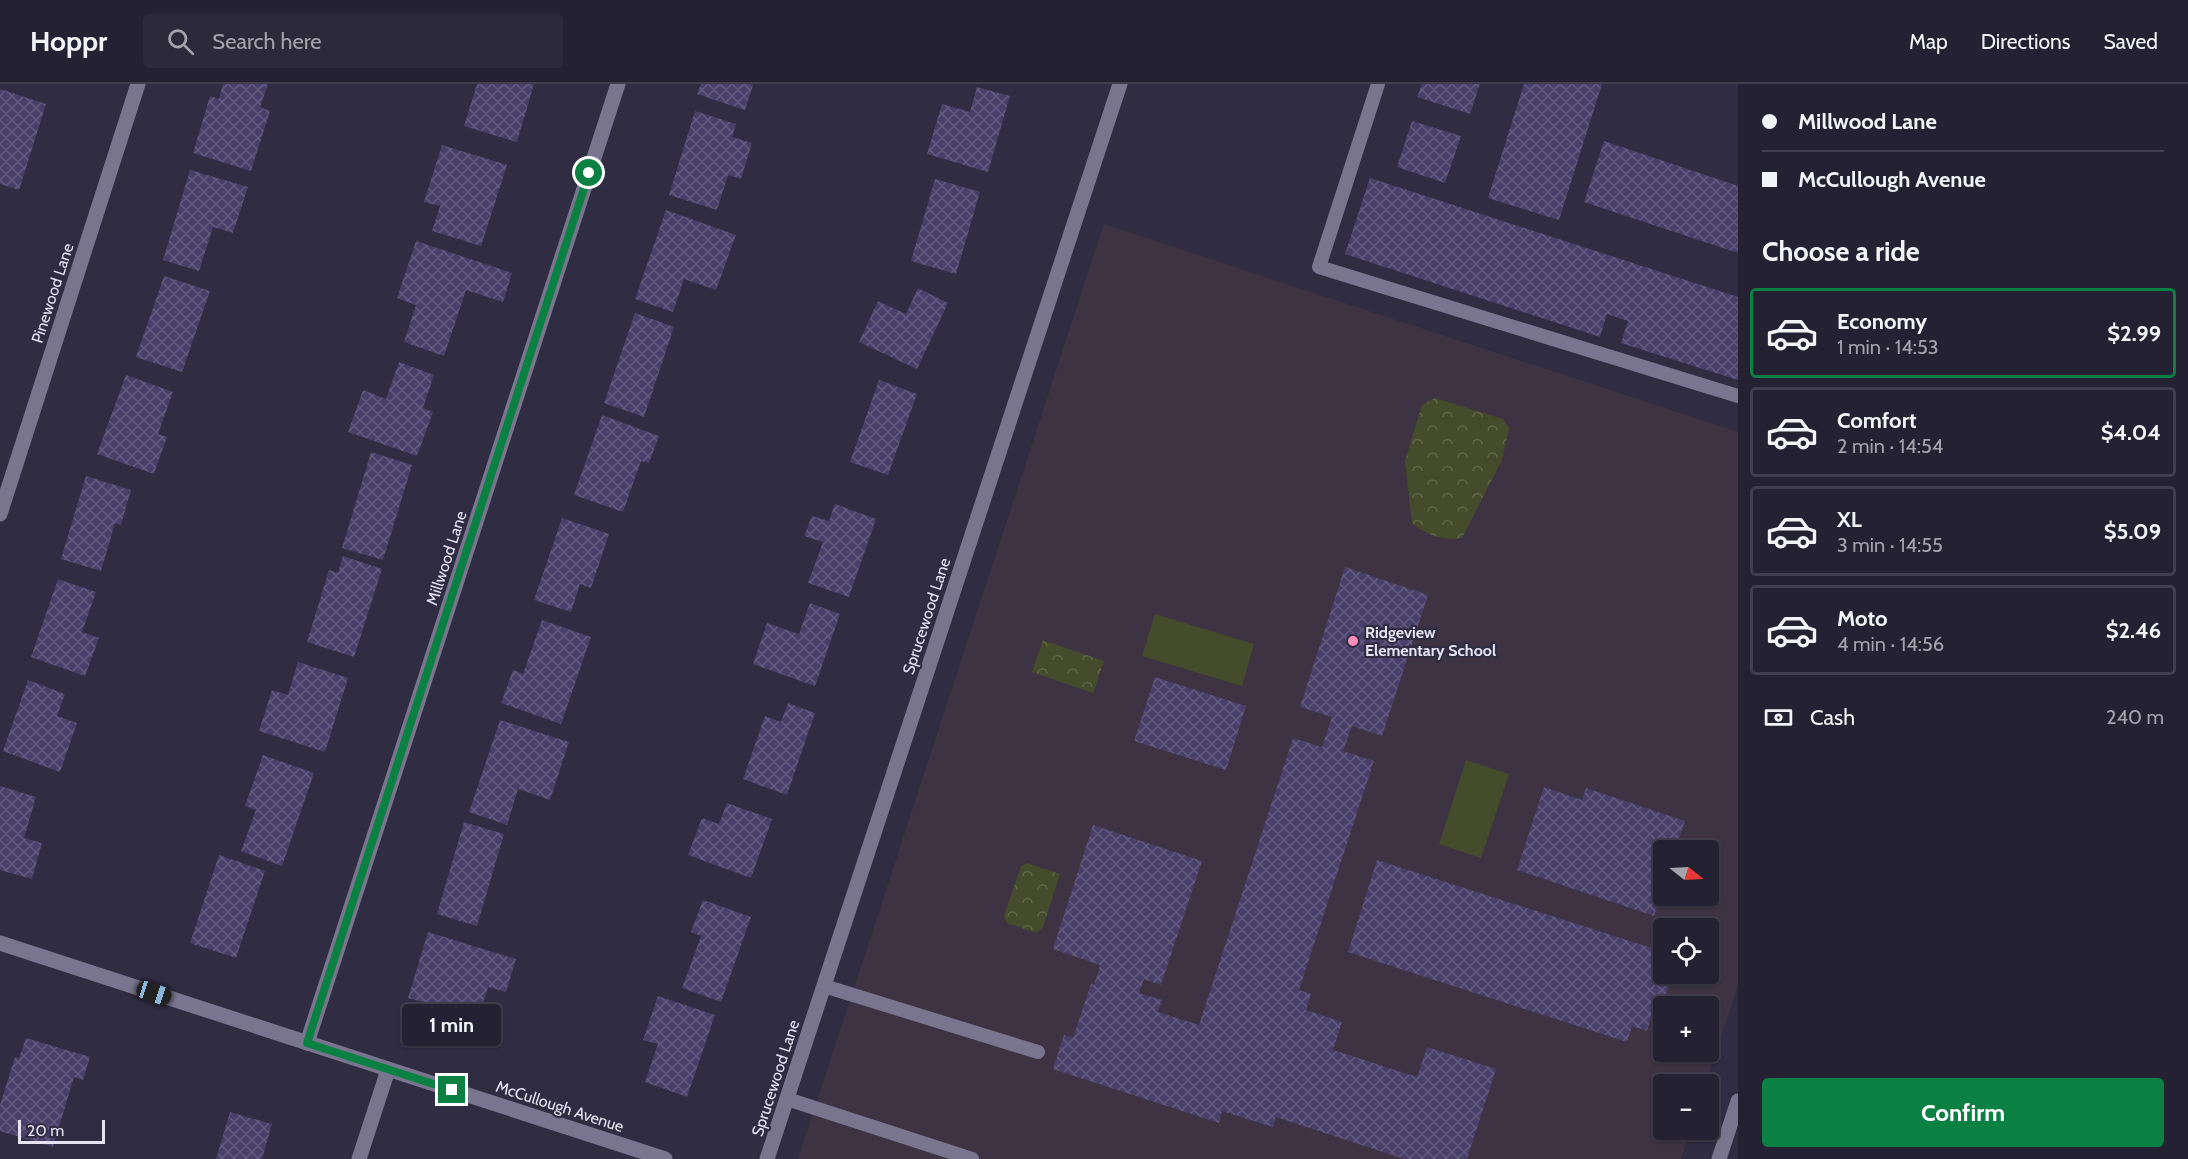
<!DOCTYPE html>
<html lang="en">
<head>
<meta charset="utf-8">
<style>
	:root { --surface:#242132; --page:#2c293a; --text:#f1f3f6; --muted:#a3a3ac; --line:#413e4d; --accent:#0b8043 }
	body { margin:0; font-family:Cabin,sans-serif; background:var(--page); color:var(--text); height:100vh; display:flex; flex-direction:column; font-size:22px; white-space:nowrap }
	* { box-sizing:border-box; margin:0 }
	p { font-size:20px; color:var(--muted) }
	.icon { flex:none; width:33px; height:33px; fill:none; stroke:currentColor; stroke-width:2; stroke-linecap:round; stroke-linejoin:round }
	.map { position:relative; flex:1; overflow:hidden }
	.sheet { display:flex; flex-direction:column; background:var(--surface); width:450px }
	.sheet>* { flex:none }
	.banner { display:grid; align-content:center; height:132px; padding:0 24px; background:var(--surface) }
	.needle { width:39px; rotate:108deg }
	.tools { position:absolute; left:1653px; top:756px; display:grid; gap:12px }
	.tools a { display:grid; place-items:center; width:66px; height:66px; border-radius:6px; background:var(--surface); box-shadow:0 2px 4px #0004,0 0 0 2px var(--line); font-size:30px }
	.scale { position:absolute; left:18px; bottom:15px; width:87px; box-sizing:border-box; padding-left:6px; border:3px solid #e5e3f2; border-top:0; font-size:16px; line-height:21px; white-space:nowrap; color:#e5e3f2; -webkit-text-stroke:4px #302c42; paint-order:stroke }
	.end { position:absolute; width:27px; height:27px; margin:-14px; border:8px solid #0b8043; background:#fff; box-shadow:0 0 0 3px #fff }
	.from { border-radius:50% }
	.bubble { position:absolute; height:42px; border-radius:6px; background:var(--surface); box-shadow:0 2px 4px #0004,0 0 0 2px var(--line); font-size:20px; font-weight:700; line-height:42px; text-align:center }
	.car { position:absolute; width:18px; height:36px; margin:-18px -9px; border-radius:8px; box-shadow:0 0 4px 2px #0007; background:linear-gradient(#222 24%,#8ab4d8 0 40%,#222 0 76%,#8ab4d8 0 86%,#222 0) }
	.banner b { display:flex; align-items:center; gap:21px; height:57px; font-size:22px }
	.banner b+b { border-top:2px solid var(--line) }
	.banner i { width:15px; height:15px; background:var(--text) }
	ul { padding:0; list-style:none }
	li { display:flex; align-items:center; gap:18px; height:90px; margin:0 12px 9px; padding:0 12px; border:3px solid var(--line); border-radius:6px }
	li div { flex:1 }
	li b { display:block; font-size:22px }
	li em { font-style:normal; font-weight:700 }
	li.current { border-color:var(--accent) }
	li>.icon { width:54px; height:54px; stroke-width:1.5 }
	h2 { padding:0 24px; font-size:27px; line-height:72px }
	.pay { display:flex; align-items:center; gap:15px; height:66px; padding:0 24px; font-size:22px }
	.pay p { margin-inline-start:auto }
	.cta { display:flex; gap:12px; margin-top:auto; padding:12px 24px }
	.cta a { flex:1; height:69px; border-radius:6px; background:var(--accent); color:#fff; font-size:24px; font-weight:700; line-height:69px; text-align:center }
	header { display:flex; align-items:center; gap:36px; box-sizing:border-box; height:84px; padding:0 30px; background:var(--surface); border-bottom:2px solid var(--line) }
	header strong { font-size:28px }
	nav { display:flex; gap:33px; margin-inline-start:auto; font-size:21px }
	.search { width:420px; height:54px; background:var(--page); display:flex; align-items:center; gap:15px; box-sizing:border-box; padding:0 21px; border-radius:6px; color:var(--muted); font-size:22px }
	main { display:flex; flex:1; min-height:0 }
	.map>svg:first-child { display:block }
	.education { fill:#3d3342; fill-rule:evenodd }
	.grass { fill:#454c2b }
	.forest { fill:url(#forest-crowns) }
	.building { fill:url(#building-cross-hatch) }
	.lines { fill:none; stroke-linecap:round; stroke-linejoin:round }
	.service { stroke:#79758e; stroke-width:14 }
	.minor { stroke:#79758e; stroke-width:15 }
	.tertiary { stroke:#79758e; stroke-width:15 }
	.secondary { stroke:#79758e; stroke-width:15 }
	.route { stroke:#0b8043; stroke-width:8 }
	.poi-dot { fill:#fe8ebd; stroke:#302c42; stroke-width:2 }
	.labels { text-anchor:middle; stroke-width:4.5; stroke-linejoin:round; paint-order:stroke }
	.street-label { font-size:16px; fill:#e5e3f2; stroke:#302c42 }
	.poi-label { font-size:16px; font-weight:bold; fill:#e5e3f2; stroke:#302c42; text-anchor:start }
</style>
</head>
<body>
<header>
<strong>Hoppr</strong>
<div class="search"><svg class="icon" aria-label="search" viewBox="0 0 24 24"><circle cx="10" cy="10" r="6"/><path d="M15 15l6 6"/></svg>Search here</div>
<nav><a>Map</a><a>Directions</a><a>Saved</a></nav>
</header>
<main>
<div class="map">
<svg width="1738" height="1075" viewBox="0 0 1738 1075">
	<defs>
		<pattern id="forest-crowns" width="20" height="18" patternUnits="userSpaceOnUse" patternTransform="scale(1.5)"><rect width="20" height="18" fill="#454c2b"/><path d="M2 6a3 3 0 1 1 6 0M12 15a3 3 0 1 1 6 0" fill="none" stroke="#60664a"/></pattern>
		<pattern id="building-cross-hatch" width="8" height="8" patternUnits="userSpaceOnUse" patternTransform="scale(1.5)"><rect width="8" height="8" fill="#49406a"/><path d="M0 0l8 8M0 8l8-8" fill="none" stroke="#635b80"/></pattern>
	</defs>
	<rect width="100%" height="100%" fill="#302c42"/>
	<path class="education" d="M1104,140L1738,348V901L1705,1000H1664V1046H1691L1681,1075H798ZM1664,766H1708V812H1664ZM1664,844H1708V890H1664ZM1664,922H1708V968H1664Z"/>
	<path class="grass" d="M1155,530L1254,560L1242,602L1142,572Z
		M1466,676L1509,690L1481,774L1439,760Z"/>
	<path class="forest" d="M1435,314L1503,335L1509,344L1502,376L1462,454C1446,458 1424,450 1412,439L1405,377L1422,321Z
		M1043,556L1104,577L1093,609L1032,588Z
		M1027,779L1060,790L1043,843L1036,849L1007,839L1004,832L1021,782Z"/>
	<path class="building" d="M223,0H268L260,23L270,27L251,87L193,69L210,12L219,15Z
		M477,0H534L517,58L464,42Z
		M701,0H751L753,1L745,26L697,10Z
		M1422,0H1480L1470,30L1417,13Z
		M1524,0H1602L1559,136L1488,114Z
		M977,3L1010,12L988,88L927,70L942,20L970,28Z
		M0,5L46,20L19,106L0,100Z
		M695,27L736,40L732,53L752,59L741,95L728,91L717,126L669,111Z
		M1412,37L1461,52L1445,99L1397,83Z
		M1604,57L1738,102V169L1584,118Z
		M442,61L507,81L481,162L432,147L440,122L424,118Z
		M190,86L248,103L233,149L213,143L199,187L163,176Z
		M1370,94L1738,213V296L1621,259L1628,237L1607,230L1600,253L1345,170Z
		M935,95L980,108L956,190L911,177Z
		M666,126L736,151L716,206L684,195L673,228L635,215Z
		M416,157L512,189L503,218L466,206L444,272L404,258L416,221L397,214Z
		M164,192L210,207L182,288L136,273Z
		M918,204L948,219L917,285L859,258L878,217L906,230Z
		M635,229L674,243L644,333L604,319Z
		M399,278L434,291L423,324L433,328L417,372L348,348L363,306L386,315Z
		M126,291L173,308L158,350L167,353L154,390L97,370Z
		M879,296L917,310L888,391L850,378Z
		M602,331L659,352L649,379L641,377L623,428L574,411Z
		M371,368L412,381L383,476L342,464Z
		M86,392L131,406L121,441L115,439L101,487L61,475Z
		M835,420L876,435L849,513L808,499L823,458L804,452L812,432L829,437Z
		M562,434L609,450L591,504L580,500L571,528L534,516Z
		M343,472L382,485L354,573L307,558L329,486L338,489Z
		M1345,483L1428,511L1382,652L1352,642L1343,667L1374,677L1299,906L1311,910L1306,926L1342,938L1333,966L1417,993L1427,963L1496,985L1467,1075H1404L1276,1033L1273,1043L1222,1027L1219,1039L1053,985L1064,951L1073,954L1091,900L1094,901L1100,881L1053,865L1093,741L1202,777L1161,901L1144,895L1139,909L1162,916L1158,928L1199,941L1293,654L1322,663L1332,633L1300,623Z
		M58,495L96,508L82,548L99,554L85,592L31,573Z
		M810,519L840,530L815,602L753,580L767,539L799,550Z
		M542,536L591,553L561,640L501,619L513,586L523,590Z
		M298,578L348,594L325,668L259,647L272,606L288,611Z
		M1155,593L1246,622L1226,686L1134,657Z
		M28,596L65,610L57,632L77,639L60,688L3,667Z
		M788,619L815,629L787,711L743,695L765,632L781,638Z
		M500,636L569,658L550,716L518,705L507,741L469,728Z
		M263,671L314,689L282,782L241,767L256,726L245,722Z
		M0,702L36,713L24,754L42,759L32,795L0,786Z
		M1544,703L1582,716L1586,704L1685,737L1675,766H1664V802L1654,832L1517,786Z
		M727,719L772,735L751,794L688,771L702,734L719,740Z
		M464,738L504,750L477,842L437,830Z
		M219,771L265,787L236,874L190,859Z
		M1377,776L1664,868V890H1673L1665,913L1658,911L1647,947L1632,942L1627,958L1348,868Z
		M703,816L751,833L721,918L682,904L701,852L691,848Z
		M428,848L516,875L506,908L488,903L479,933L408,914Z
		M658,912L715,931L687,1013L645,998L658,960L643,956Z
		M26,954L90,973L83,996L74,993L53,1063L0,1047V1021L15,973L19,974Z
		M230,1028L272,1040L262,1075H216Z"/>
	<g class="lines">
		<path class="service" d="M1378,0L1319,183L1738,312
			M824,902L1038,968
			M787,1015L972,1075"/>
		<path class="minor" d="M0,430L138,0
			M307,959L618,0
			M359,1075L388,986"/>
		<path class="tertiary" d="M767,1075L1120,0
			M1719,1075L1738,1017"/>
		<path class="secondary" d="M0,859L665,1075"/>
	</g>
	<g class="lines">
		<path class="route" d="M452,1006L307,959L589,89"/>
	</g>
	<circle class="poi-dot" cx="1353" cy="557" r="6"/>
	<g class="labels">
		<g class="street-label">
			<text transform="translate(52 209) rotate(-72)" y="6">Pinewood Lane</text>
			<text transform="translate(446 474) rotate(-72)" y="6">Millwood Lane</text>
			<text transform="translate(926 532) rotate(-72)" y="6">Sprucewood Lane</text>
			<text transform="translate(775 994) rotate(-72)" y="6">Sprucewood Lane</text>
			<text transform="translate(560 1022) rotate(18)" y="6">McCullough Avenue</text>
		</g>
		<g class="poi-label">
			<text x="1365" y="554">Ridgeview<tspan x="1365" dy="18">Elementary School</tspan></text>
		</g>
	</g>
</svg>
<div class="tools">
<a><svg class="needle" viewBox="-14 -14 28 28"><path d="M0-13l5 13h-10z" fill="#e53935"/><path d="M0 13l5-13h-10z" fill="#a3a3ac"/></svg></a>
<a><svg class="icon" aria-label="locate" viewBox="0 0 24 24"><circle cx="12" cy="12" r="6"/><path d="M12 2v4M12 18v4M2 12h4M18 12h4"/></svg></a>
<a>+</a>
<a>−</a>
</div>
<div class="scale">20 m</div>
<i class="end from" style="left:589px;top:89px"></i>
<i class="end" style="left:452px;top:1006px"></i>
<div class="bubble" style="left:402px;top:920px;width:99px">1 min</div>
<i class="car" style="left:154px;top:909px;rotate:108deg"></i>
</div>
<section class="sheet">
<div class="banner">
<b><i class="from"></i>Millwood Lane</b>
<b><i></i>McCullough Avenue</b>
</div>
<h2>Choose a ride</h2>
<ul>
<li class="current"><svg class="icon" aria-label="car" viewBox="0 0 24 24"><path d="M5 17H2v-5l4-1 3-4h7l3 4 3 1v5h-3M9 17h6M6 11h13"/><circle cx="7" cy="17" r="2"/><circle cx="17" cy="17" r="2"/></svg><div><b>Economy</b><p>1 min · 14:53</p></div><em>$2.99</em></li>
<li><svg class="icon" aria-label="car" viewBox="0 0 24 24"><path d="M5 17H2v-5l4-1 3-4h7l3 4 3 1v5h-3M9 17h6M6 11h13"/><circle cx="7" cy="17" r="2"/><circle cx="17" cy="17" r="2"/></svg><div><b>Comfort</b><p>2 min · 14:54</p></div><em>$4.04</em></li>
<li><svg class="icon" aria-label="car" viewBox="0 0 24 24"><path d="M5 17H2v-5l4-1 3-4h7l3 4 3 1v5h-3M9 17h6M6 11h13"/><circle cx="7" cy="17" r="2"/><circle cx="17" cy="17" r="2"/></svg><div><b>XL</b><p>3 min · 14:55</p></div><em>$5.09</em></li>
<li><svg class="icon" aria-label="car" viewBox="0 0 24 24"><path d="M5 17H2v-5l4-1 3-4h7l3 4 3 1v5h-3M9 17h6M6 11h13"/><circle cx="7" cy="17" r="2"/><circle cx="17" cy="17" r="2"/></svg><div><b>Moto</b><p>4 min · 14:56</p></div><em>$2.46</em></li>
</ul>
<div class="pay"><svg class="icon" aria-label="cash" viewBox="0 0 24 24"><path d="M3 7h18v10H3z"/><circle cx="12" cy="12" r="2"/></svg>Cash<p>240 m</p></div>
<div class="cta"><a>Confirm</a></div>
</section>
</main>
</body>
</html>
